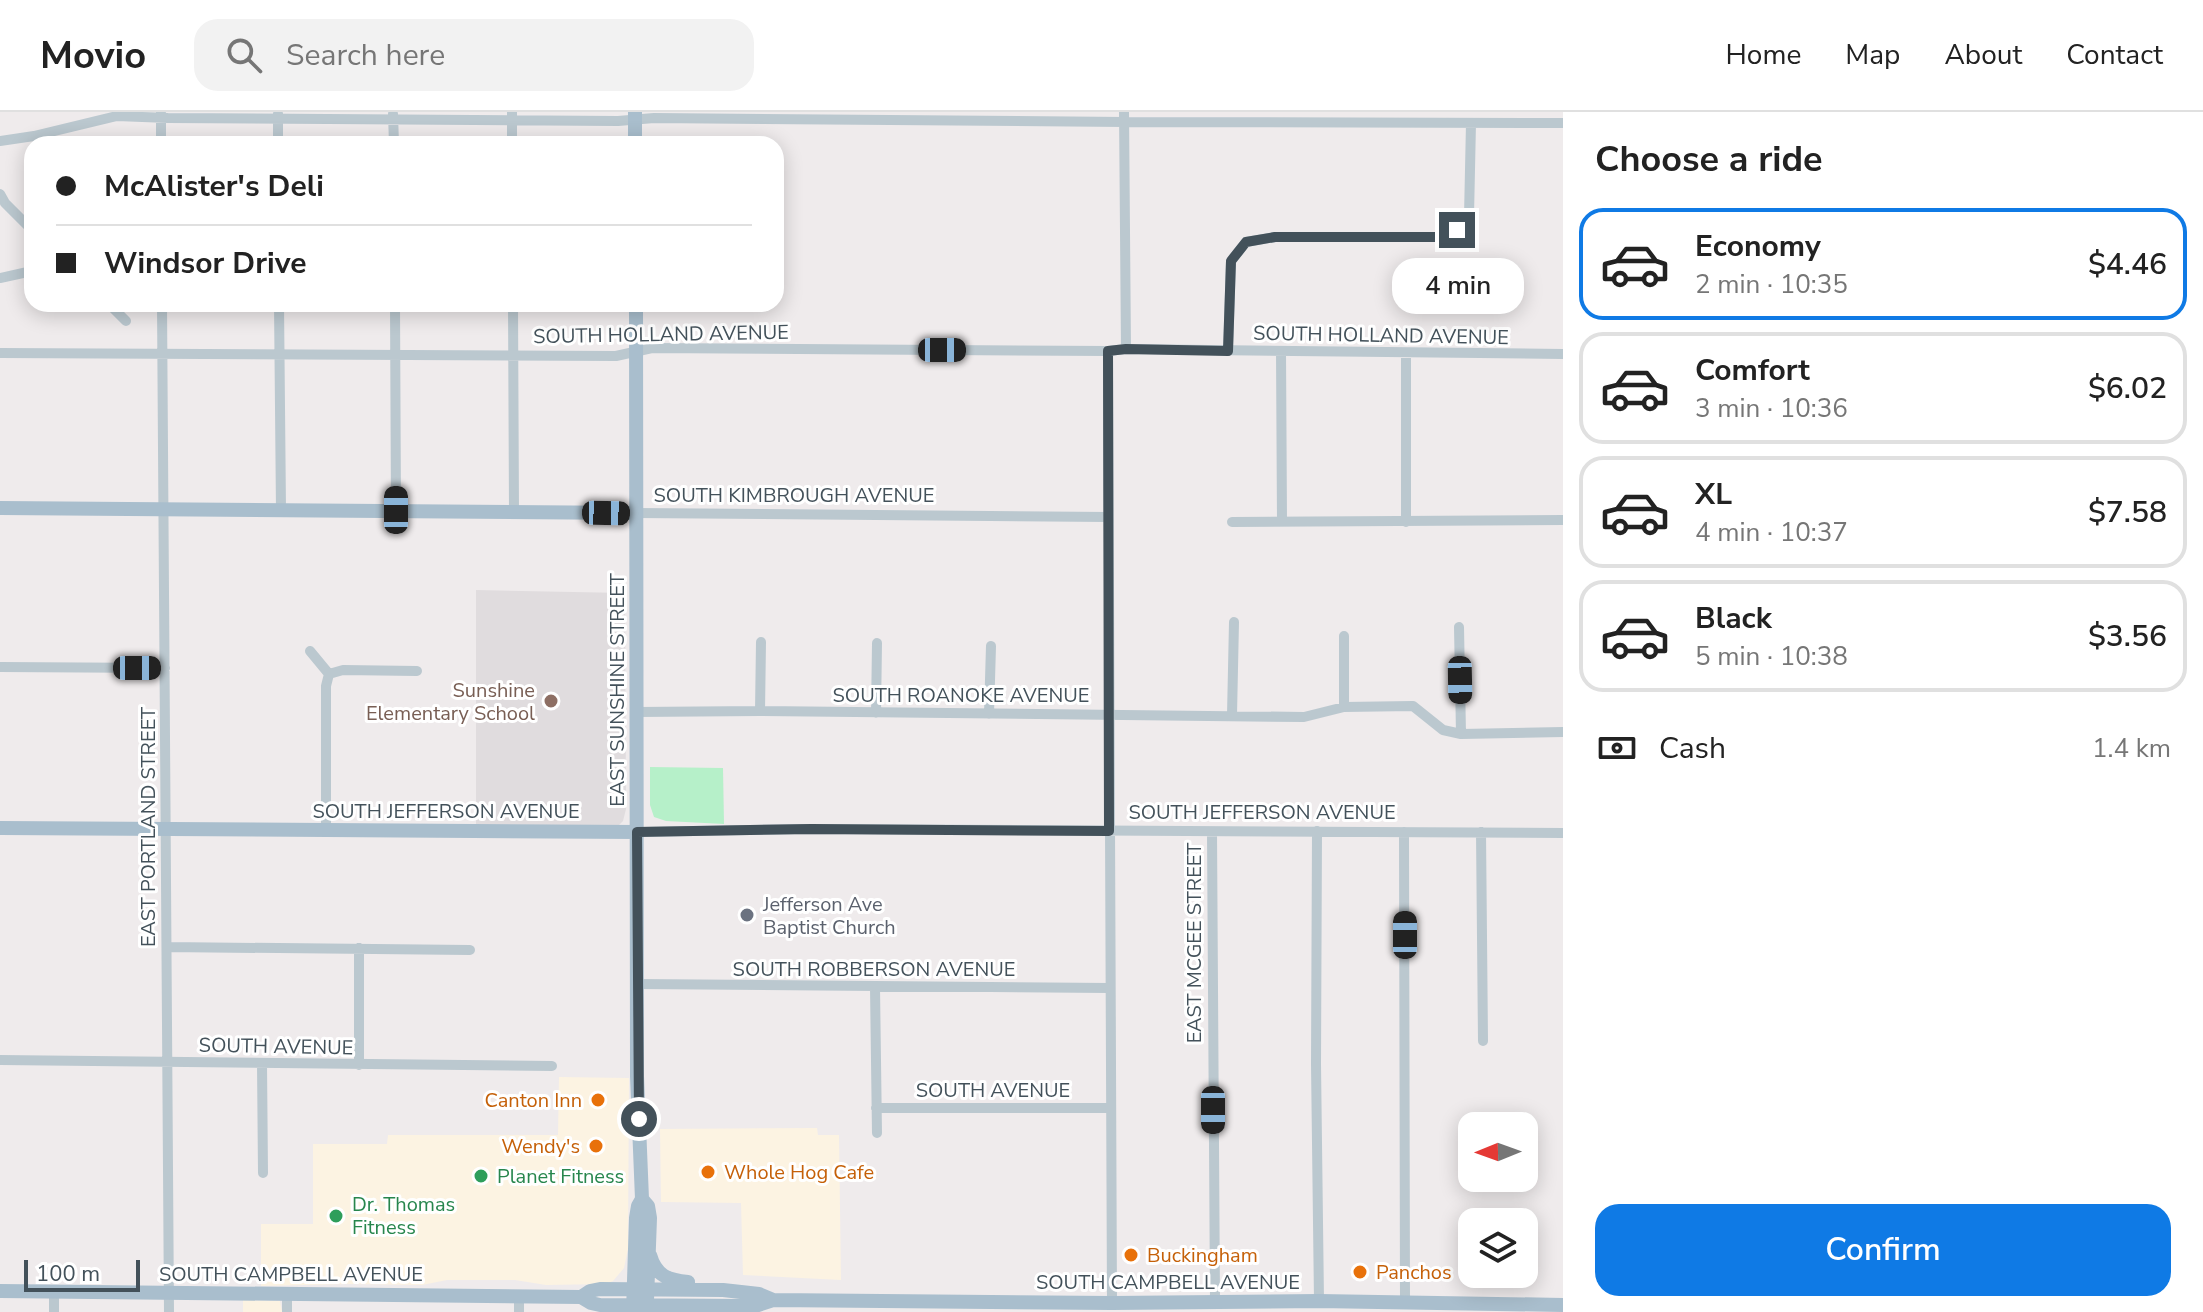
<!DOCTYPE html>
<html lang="en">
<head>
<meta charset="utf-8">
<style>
	:root { --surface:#fff; --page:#f2f2f2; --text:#222; --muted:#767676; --line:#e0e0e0; --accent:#0f7ae5 }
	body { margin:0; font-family:"Nunito Sans",sans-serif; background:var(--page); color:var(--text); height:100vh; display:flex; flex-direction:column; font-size:30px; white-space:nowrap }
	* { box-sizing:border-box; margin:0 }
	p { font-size:26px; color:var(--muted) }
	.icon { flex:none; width:44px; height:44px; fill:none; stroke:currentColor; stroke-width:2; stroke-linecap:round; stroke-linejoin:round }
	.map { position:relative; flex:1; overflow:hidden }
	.details { display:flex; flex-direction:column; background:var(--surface); width:640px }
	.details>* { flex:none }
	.hud { position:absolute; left:24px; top:24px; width:760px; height:176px; border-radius:24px; box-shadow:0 4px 20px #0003; display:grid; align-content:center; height:176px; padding:0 32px; background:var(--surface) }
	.needle { width:52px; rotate:269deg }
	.tools { position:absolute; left:1458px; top:1000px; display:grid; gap:16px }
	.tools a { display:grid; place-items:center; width:80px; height:80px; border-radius:16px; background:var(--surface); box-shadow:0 4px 20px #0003; font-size:40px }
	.scale { position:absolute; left:24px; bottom:20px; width:116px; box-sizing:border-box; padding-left:8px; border:4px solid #43515a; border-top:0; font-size:22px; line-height:28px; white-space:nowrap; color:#43515a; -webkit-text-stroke:6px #fff; paint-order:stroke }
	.end { position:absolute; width:36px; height:36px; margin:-18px; border:10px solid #43515a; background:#fff; box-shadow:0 0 0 4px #fff }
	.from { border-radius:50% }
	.bubble { position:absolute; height:56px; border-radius:24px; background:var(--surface); box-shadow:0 4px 20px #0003; font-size:26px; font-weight:600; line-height:56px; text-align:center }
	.car { position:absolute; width:24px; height:48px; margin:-24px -12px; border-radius:10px; box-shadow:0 0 6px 2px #0007; background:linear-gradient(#222 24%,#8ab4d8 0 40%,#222 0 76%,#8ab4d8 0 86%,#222 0) }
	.hud b { display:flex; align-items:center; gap:28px; height:76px; font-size:30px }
	.hud b+b { border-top:2px solid var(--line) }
	.hud i { width:20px; height:20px; background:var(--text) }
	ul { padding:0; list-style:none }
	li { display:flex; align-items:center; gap:24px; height:112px; margin:0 16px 12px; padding:0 16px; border:4px solid var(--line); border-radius:24px }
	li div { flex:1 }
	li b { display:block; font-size:30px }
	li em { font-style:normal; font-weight:600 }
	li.active { border-color:var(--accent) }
	li>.icon { width:72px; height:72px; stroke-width:1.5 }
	h2 { padding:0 32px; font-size:36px; line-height:96px }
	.pay { display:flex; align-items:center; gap:20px; height:88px; padding:0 32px; font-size:30px }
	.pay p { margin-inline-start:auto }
	.button { display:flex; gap:16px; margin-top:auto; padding:16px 32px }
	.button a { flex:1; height:92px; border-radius:24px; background:var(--accent); color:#fff; font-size:32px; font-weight:600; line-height:92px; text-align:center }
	header { display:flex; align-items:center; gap:48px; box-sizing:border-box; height:112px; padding:0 40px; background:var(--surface); border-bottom:2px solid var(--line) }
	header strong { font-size:38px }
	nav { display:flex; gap:44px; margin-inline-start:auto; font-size:28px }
	.search { width:560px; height:72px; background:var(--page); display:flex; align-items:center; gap:20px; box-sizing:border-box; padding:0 28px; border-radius:24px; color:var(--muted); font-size:30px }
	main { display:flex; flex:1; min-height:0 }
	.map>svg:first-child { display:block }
	.commercial { fill:#fcf3e2 }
	.education { fill:#e0dcde }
	.green { fill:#b6f0c9 }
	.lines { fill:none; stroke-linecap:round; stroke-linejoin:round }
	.minor { stroke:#bbc8cf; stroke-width:10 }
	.major { stroke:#a9becd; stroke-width:14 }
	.route { stroke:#43515a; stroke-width:10 }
	.education-dot { fill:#8d6e63; stroke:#fff; stroke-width:3 }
	.worship-dot { fill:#6b7280; stroke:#fff; stroke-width:3 }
	.food-dot { fill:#e8710a; stroke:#fff; stroke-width:3 }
	.leisure-dot { fill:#2e9e5b; stroke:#fff; stroke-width:3 }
	.labels { text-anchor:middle; stroke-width:6; stroke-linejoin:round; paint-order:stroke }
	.street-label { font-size:20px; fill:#43515a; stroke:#fff }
	.education-label { font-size:20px; fill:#785e54; stroke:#fff; text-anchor:end }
	.worship-label { font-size:20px; fill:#5b616d; stroke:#fff; text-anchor:start }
	.food-label { font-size:20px; fill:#c56008; stroke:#fff; text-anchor:start }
	.leisure-label { font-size:20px; fill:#27864d; stroke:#fff; text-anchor:start }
</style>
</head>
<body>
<header>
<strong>Movio</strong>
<div class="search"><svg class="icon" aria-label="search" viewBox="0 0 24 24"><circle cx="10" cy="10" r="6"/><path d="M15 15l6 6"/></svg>Search here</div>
<nav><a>Home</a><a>Map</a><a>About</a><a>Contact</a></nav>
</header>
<main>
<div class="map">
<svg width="1563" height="1200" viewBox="0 0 1563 1200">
	<rect width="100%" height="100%" fill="#efebec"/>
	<path class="commercial" d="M559,965L629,966L628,1137L624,1156L613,1169L606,1172L546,1173L515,1168H447L422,1173L349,1172L261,1174V1112H313V1032H387L388,1023H558Z
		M817,1016L818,1023H839L841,1168L743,1163L741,1091L661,1090L660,1017Z
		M243,1188L280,1189L282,1200H243Z"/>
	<path class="education" d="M476,478L625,481L626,697L623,709L619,713L476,715Z"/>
	<path class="green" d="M650,655L723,656L724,712L666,709L654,705L650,693Z"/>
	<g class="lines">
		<path class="minor" d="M512,0V32
			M1124,0L1126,237
			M161,2V32
			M278,2V32
			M393,2L394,32
			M0,29L34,24L117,4L168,6L618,9L654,6L1124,10L1563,11
			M0,82L5,91L32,118
			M0,166L32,159
			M109,192L126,209
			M162,192L169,1200
			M279,192L281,398
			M395,192L396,398
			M513,192L514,399
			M1108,239L1112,1191
			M1228,239L1231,149L1246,130L1275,125H1443L1457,118L1469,104L1471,11
			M1281,239L1282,409
			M0,241L616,244L652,236L1108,239L1126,237L1563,242
			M1406,242V410
			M636,401L1108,405
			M1232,410L1563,408
			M1459,515L1461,622
			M1344,524V595
			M310,539L329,562
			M0,555L165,556
			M329,562L343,558L417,559
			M760,599L761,530
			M637,600L760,599L1304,605L1344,595L1413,594L1443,618L1461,622L1563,620
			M876,601L877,531
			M989,602L991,534
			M1232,603L1234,510
			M326,719V574L329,562
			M1317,719L1316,952L1319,1189
			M637,720L811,717L1563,721
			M1212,720L1215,1189
			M1404,720L1405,1191
			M1481,720L1483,929
			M167,835L470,838
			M638,872L1109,876
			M875,875L877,1021
			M0,948L552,954
			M262,952L263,1061
			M359,953V836
			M876,996H1110
			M54,1180V1200
			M287,1182V1200
			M519,1200V1184"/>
		<path class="major" d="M635,0V32
			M0,396L636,401
			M0,716L637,720
			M642,1087L648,1094L650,1106L647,1188
			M650,1143C656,1164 668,1168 688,1170
			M0,1179L581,1185L591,1191L600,1193L743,1194L758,1193L773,1188L1112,1191L1319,1189L1563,1193
			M581,1185L590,1179L600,1177L723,1178L759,1182L773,1188
			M633,1200L636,1106L638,1094L642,1087L637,964L636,192"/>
	</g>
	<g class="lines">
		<path class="route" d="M639,1007L637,720L811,717L1109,719L1108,239L1126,237L1228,239L1231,149L1246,130L1275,125H1443L1457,118"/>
	</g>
	<circle class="education-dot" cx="551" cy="589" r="8"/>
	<circle class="worship-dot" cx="747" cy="803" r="8"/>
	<g class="food-dot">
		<circle cx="598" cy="988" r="8"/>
		<circle cx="596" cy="1034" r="8"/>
		<circle cx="708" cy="1060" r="8"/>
		<circle cx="1131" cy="1143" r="8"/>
		<circle cx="1360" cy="1160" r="8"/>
	</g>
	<g class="leisure-dot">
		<circle cx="481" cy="1064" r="8"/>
		<circle cx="336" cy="1104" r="8"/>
	</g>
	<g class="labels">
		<g class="street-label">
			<text transform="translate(661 222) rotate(-1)" y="7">SOUTH HOLLAND AVENUE</text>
			<text transform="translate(1381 223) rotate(1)" y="7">SOUTH HOLLAND AVENUE</text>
			<text x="794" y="390">SOUTH KIMBROUGH AVENUE</text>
			<text transform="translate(617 578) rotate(-90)" y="7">EAST SUNSHINE STREET</text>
			<text x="961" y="590">SOUTH ROANOKE AVENUE</text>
			<text x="446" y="706">SOUTH JEFFERSON AVENUE</text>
			<text x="1262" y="707">SOUTH JEFFERSON AVENUE</text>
			<text transform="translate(148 715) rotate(-90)" y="7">EAST PORTLAND STREET</text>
			<text transform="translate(1194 831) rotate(-90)" y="7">EAST MCGEE STREET</text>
			<text x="874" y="864">SOUTH ROBBERSON AVENUE</text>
			<text transform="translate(276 934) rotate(1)" y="7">SOUTH AVENUE</text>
			<text x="993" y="985">SOUTH AVENUE</text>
			<text x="291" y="1169">SOUTH CAMPBELL AVENUE</text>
			<text x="1168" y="1177">SOUTH CAMPBELL AVENUE</text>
		</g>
		<g class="education-label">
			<text x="535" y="585">Sunshine<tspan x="535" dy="23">Elementary School</tspan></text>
		</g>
		<g class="worship-label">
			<text x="763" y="799">Jefferson Ave<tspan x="763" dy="23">Baptist Church</tspan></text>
		</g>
		<g class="food-label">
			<text x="582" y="995" text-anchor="end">Canton Inn</text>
			<text x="580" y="1041" text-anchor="end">Wendy's</text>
			<text x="724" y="1067">Whole Hog Cafe</text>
			<text x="1147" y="1150">Buckingham</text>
			<text x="1376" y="1167">Panchos</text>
		</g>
		<g class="leisure-label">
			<text x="497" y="1071">Planet Fitness</text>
			<text x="352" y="1099">Dr. Thomas<tspan x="352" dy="23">Fitness</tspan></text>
		</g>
	</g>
</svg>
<div class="tools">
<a><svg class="needle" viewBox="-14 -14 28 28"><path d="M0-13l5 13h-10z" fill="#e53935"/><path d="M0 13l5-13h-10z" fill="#767676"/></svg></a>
<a><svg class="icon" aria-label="layers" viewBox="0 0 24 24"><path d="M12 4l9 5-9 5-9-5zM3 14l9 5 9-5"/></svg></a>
</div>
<div class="scale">100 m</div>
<i class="end from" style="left:639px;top:1007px"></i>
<i class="end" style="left:1457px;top:118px"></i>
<div class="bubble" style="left:1392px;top:146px;width:132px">4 min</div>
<i class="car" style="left:942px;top:238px;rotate:90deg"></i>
<i class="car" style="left:396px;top:398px;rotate:0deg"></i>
<i class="car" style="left:606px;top:401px;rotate:91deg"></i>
<i class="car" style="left:137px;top:556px;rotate:90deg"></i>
<i class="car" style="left:1460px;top:568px;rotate:179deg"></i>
<i class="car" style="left:1405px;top:823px;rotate:0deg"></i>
<i class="car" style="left:1213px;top:998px;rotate:180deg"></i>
<div class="hud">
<b><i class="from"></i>McAlister's Deli</b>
<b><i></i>Windsor Drive</b>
</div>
</div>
<section class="details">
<h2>Choose a ride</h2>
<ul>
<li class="active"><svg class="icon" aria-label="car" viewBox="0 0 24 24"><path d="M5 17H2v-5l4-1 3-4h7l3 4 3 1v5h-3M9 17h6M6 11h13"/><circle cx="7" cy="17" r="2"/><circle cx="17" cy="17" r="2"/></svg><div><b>Economy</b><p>2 min · 10:35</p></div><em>$4.46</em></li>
<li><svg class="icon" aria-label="car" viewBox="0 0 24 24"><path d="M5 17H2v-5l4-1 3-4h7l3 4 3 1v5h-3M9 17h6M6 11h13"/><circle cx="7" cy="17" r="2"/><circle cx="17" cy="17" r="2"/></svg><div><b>Comfort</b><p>3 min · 10:36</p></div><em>$6.02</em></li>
<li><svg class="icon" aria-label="car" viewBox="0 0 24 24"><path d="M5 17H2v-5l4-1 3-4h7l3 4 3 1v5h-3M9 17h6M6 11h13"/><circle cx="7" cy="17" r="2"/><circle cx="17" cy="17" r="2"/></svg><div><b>XL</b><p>4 min · 10:37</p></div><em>$7.58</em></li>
<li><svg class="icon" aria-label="car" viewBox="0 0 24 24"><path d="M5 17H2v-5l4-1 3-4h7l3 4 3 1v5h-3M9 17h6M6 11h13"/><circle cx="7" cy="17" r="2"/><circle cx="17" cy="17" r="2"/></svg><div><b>Black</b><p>5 min · 10:38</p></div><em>$3.56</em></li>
</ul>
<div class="pay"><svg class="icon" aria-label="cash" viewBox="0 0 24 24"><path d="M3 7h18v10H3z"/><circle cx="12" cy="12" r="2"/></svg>Cash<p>1.4 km</p></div>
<div class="button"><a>Confirm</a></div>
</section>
</main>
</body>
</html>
